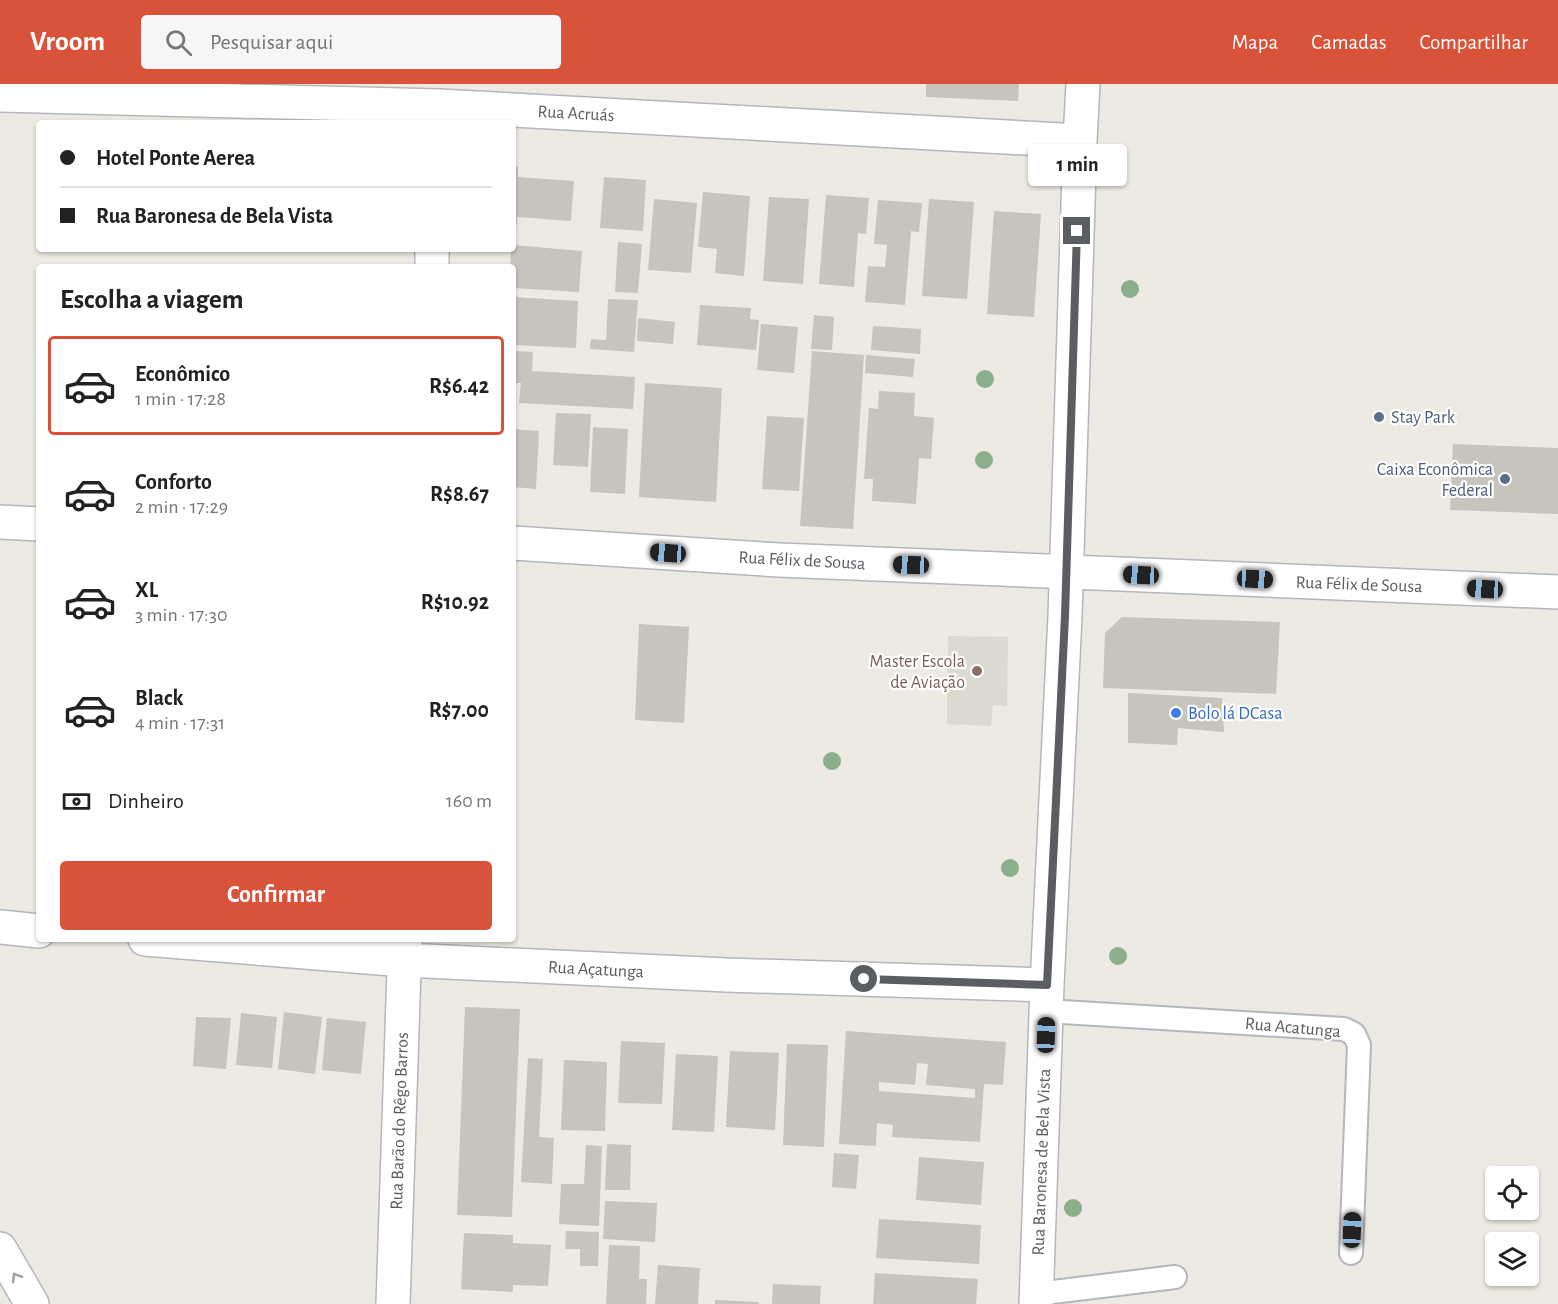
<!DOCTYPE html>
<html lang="pt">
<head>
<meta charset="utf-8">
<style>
	:root { --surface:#fff; --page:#f6f6f6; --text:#222; --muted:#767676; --line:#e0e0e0; --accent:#d9523a }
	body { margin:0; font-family:"Alegreya Sans",sans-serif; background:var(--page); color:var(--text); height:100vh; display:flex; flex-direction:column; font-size:22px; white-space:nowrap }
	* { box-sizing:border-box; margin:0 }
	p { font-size:20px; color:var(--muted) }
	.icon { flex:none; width:33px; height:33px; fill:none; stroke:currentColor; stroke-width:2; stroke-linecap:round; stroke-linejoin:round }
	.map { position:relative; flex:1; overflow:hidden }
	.drawer { position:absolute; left:36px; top:180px; width:480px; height:678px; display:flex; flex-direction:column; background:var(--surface); border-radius:6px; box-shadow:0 2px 4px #0004 }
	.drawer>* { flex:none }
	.hud { position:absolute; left:36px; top:36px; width:480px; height:132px; border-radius:6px; box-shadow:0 2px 4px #0004; display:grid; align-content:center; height:132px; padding:0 24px; background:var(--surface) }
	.fabs { position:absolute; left:1485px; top:1082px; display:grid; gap:12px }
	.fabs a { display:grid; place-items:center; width:54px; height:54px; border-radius:6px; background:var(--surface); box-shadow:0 2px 4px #0004; font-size:30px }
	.end { position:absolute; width:27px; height:27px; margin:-14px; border:8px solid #5a5d61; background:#fff; box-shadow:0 0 0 3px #fff }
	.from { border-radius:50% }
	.bubble { position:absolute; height:42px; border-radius:6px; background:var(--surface); box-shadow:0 2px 4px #0004; font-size:20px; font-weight:700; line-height:42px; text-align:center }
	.car { position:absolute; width:18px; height:36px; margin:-18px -9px; border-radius:8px; box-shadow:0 0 4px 2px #0007; background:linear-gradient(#222 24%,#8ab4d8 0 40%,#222 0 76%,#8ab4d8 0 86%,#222 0) }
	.hud b { display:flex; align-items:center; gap:21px; height:57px; font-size:22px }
	.hud b+b { border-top:2px solid var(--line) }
	.hud i { width:15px; height:15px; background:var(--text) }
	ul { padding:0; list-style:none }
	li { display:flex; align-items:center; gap:18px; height:99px; margin:0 12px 9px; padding:0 12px; border:3px solid transparent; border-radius:6px }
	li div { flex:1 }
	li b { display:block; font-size:22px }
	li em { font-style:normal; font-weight:700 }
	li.on { border-color:var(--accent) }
	li>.icon { width:54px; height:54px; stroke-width:1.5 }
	h2 { padding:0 24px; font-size:27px; line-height:72px }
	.pay { display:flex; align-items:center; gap:15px; height:66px; padding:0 24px; font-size:22px }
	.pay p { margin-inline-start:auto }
	.button { display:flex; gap:12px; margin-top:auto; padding:12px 24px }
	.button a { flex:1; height:69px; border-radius:6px; background:var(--accent); color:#fff; font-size:24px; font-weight:700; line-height:69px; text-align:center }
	header { display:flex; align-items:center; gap:36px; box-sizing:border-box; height:84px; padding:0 30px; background:var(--accent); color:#fff }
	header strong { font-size:28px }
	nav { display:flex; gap:33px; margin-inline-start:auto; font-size:21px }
	.search { width:420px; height:54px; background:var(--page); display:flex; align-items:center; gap:15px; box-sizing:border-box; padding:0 21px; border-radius:6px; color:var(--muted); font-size:22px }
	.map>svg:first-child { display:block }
	.education { fill:#dcd9d0 }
	.building { fill:#c7c4be; fill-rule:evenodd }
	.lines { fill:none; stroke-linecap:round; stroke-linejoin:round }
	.service-casing { stroke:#b4b7bb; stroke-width:26 }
	.minor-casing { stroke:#b4b7bb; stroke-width:36 }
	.service { stroke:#fff; stroke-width:22 }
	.minor { stroke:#fff; stroke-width:33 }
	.tree { fill:#8baf8b }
	.oneway { stroke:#9c9ea0 }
	.route { stroke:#5a5d61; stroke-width:8 }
	.service-dot { fill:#5c6f8a; stroke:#fff; stroke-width:2 }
	.education-dot { fill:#8d6e63; stroke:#fff; stroke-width:2 }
	.shop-dot { fill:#3f7fe0; stroke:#fff; stroke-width:2 }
	.labels { text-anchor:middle; stroke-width:4.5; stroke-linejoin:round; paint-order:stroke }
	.street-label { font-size:18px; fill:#5a5d61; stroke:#fff }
	.service-label { font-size:18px; fill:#4e5e75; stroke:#fff; text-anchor:start }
	.education-label { font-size:18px; fill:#785e54; stroke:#fff; text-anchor:end }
	.shop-label { font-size:18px; fill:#366cbe; stroke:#fff; text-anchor:start }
</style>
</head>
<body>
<header>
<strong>Vroom</strong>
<div class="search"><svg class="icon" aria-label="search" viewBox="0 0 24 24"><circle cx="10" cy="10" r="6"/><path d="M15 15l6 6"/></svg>Pesquisar aqui</div>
<nav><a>Mapa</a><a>Camadas</a><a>Compartilhar</a></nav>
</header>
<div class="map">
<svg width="1558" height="1220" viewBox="0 0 1558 1220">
	<rect width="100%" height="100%" fill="#eceae2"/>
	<path class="education" d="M948,552L1008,553L1007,622L993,621L991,642L947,640Z"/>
	<path class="building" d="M926,0H1019L1018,17L926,13Z
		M513,83H518V93L574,97L571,137L517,133L516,143H513Z
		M604,93L646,96L643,147L600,144Z
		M703,108L750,112L744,192L715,189L717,165L698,163Z
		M826,111L869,114L866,150L858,149L854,203L819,200Z
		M769,113L809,115L803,200L763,197Z
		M654,115L697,119L691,189L648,186Z
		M929,115L974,118L967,215L922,212Z
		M878,116L922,119L919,148L911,147L905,221L865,218L868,182L885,183L887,161L874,160Z
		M994,127L1041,130L1034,233L987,230Z
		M618,158L642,160L638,209L615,208Z
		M513,161L582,167L579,208L513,204V183H510L511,165H513Z
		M513,213L578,217L576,264L513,261Z
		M608,215L638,216L634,268L590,265L591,255L606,256Z
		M700,221L751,224L750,235L759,236L756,266L697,261Z
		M814,231L834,233L832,266L811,265Z
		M638,234L675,238L673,260L637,257Z
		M761,240L798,243L794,289L757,286Z
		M873,242L921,245L920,270L871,266Z
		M513,267L533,268L532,287L635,293L633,325L519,319L521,299H513Z
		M812,267L864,271L853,445L800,442Z
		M866,271L915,275L913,293L865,289Z
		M645,299L722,304L716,418L639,413Z
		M879,307L915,309L914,332L934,334L931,375L919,374L916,420L872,417L873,395H864L869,324L878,325Z
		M556,329L591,330L588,383L553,381Z
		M767,332L804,334L799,407L762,405Z
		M593,343L628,345L625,410L590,408Z
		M513,345L539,347L536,405L513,403Z
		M1453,360L1558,364V430L1450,426Z
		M1122,533L1280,538L1276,610L1103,604L1105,549Z
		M639,540L689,543L684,639L635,636Z
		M1128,609L1222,614L1224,648L1178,644L1177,661L1128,659Z
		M465,923L520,925L512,1133L457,1131Z
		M284,928L322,933L315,990L278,985Z
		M241,929L277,933L272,984L236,981Z
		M196,933L231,934L226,985L193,982Z
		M327,934L366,938L361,990L322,986Z
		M846,947L1006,958L1003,1001L984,1000L980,1058L892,1053L893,1041L877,1039L876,1062L839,1060ZM917,979L928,980L926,1001L975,1005V1014L879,1007V998L915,1001Z
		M621,957L665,959L662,1020L618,1019Z
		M787,960L828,961L824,1063L783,1061Z
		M730,967L779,969L775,1046L726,1043Z
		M676,970L718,972L714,1048L672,1046Z
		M528,974L543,975L539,1053L554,1054L552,1100L521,1098Z
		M564,976L607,978L605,1047L561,1046Z
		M607,1060L631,1061L630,1106H605Z
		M586,1061L602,1062L599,1142L559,1140L561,1100H584Z
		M834,1069L859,1071L856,1105L832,1103Z
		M919,1073L984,1078L981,1121L916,1116Z
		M605,1117L657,1119L655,1158L603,1155Z
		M879,1135L981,1141L979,1180L876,1174Z
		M566,1147L599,1148L598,1182H580V1165H565Z
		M464,1149L513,1151V1159L551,1161L548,1202L513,1201V1208L461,1205Z
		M609,1161L640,1162L639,1195H647L646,1220H606Z
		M658,1181L700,1184L698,1220H655Z
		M875,1189L978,1195L976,1220H873Z
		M773,1200L821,1202L820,1220H772Z
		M715,1216L759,1218V1220H715Z"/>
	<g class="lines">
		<defs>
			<path id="service" d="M1046,927L1344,945L1354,950L1359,961L1351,1169
				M1037,1210L1175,1193"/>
			<path id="minor" d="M0,11L439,22L1080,57
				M432,183V165
				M0,438L39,440
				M513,459L779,476L1558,508
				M0,843L39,847
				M145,855L404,876L727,891L1047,901
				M0,1165L32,1220
				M393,1220L405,855
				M1036,1220L1047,901L1065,532L1080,57L1083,0"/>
		</defs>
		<use href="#service" class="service-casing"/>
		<use href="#minor" class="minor-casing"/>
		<use href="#service" class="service"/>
		<use href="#minor" class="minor"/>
	</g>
	<g class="tree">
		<circle cx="1130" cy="205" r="9"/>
		<circle cx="985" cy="295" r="9"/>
		<circle cx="984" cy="376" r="9"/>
		<circle cx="832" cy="677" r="9"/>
		<circle cx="1010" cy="784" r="9"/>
		<circle cx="1118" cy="872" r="9"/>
		<circle cx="1073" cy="1124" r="9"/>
	</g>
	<defs><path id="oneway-chevron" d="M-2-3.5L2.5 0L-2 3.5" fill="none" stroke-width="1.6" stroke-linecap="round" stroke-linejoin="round" transform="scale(1.5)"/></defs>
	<use class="oneway" href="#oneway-chevron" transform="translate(16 1193) rotate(-121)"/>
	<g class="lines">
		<path class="route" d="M864,895L1047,901L1065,532L1077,147"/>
	</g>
	<g class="service-dot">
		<circle cx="1379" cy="333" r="6"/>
		<circle cx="1505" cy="395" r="6"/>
	</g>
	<circle class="education-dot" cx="977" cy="587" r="6"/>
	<circle class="shop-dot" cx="1176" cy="629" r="6"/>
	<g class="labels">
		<g class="street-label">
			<text transform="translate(576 29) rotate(3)" y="6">Rua Acruás</text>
			<text transform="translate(802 476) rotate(3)" y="6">Rua Félix de Sousa</text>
			<text transform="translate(1359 500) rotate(2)" y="6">Rua Félix de Sousa</text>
			<text transform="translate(596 885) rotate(3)" y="6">Rua Açatunga</text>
			<text transform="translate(1293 943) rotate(5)" y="6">Rua Acatunga</text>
			<text transform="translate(399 1037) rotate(-88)" y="6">Rua Barão do Rêgo Barros</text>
			<text transform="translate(1041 1078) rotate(-88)" y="6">Rua Baronesa de Bela Vista</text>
		</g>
		<g class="service-label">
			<text x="1391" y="339">Stay Park</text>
			<text x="1493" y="391" text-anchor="end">Caixa Econômica<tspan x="1493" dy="21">Federal</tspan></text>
		</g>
		<g class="education-label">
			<text x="965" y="583">Master Escola<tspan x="965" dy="21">de Aviação</tspan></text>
		</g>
		<g class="shop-label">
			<text x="1188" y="635">Bolo lá DCasa</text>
		</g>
	</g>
</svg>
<div class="fabs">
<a><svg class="icon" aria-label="locate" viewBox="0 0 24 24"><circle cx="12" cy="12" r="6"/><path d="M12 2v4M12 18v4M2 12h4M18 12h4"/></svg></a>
<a><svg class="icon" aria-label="layers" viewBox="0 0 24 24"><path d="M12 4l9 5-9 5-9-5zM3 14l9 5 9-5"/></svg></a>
</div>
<i class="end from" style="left:864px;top:895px"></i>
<i class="end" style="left:1077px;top:147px"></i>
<div class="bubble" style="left:1028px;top:60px;width:99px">1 min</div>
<i class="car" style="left:668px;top:469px;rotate:274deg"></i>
<i class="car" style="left:911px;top:481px;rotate:272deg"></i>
<i class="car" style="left:1141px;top:491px;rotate:273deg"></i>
<i class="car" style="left:1255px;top:495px;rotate:93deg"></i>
<i class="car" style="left:1485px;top:505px;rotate:273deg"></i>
<i class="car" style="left:1046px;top:951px;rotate:2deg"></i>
<i class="car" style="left:1352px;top:1146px;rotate:2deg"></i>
<div class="hud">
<b><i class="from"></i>Hotel Ponte Aerea</b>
<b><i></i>Rua Baronesa de Bela Vista</b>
</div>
<section class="drawer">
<h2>Escolha a viagem</h2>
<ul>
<li class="on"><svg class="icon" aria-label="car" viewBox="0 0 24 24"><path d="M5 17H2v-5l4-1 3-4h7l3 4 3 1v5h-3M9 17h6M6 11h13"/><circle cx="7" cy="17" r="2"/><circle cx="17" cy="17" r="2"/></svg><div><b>Econômico</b><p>1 min · 17:28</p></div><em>R$6.42</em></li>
<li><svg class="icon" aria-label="car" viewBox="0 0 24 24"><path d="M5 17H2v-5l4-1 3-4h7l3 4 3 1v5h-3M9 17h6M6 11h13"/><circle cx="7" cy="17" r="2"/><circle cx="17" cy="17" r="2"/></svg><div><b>Conforto</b><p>2 min · 17:29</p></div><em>R$8.67</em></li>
<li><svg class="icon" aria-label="car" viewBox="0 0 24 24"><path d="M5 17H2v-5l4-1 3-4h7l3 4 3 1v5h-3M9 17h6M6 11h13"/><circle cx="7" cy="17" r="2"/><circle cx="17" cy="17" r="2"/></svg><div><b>XL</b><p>3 min · 17:30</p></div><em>R$10.92</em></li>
<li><svg class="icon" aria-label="car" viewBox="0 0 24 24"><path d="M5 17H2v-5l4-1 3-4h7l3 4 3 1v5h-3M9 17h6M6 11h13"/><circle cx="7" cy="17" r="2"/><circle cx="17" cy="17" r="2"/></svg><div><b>Black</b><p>4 min · 17:31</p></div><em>R$7.00</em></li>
</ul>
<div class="pay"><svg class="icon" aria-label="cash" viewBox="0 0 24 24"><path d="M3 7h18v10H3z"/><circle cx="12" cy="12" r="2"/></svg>Dinheiro<p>160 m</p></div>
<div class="button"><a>Confirmar</a></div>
</section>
</div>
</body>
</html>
